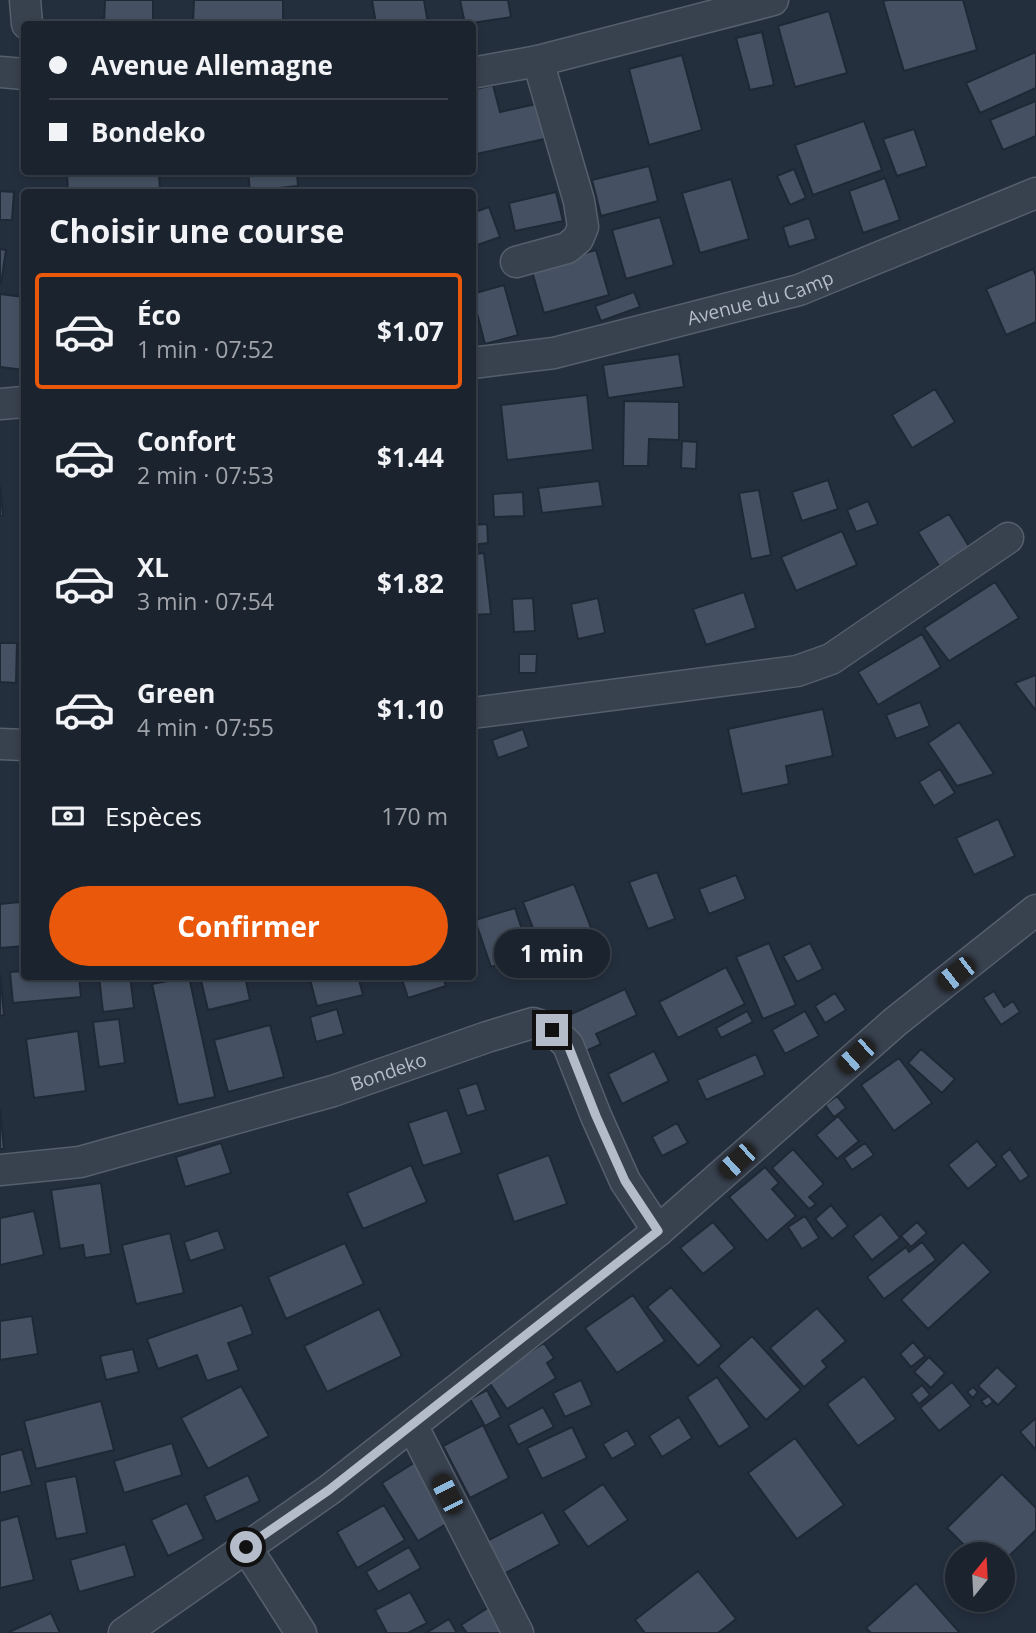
<!DOCTYPE html>
<html lang="fr">
<head>
<meta charset="utf-8">
<style>
	:root { --surface:#1b232e; --page:#242b36; --text:#f1f3f6; --muted:#a0a4aa; --line:#39404a; --accent:#ea580c }
	body { margin:0; font-family:"Open Sans",sans-serif; background:var(--page); color:var(--text); height:100vh; display:flex; flex-direction:column; font-size:26px; white-space:nowrap }
	* { box-sizing:border-box; margin:0 }
	p { font-size:23px; color:var(--muted) }
	.icon { flex:none; width:38px; height:38px; fill:none; stroke:currentColor; stroke-width:2; stroke-linecap:round; stroke-linejoin:round }
	.map { position:relative; flex:1; overflow:hidden }
	.sheet { position:absolute; left:21px; top:189px; width:455px; height:791px; display:flex; flex-direction:column; background:var(--surface); border-radius:7px; box-shadow:0 4px 10px #0003,0 0 0 2px var(--line) }
	.sheet>* { flex:none }
	.top-card { position:absolute; left:21px; top:21px; width:455px; height:154px; border-radius:7px; box-shadow:0 4px 10px #0003,0 0 0 2px var(--line); display:grid; align-content:center; height:154px; padding:0 28px; background:var(--surface) }
	.needle { width:46px; rotate:18deg }
	.tools { position:absolute; left:945px; top:1542px; display:grid; gap:14px }
	.tools a { display:grid; place-items:center; width:70px; height:70px; border-radius:50%; background:var(--surface); box-shadow:0 4px 10px #0003,0 0 0 2px var(--line); font-size:35px }
	.end { position:absolute; width:32px; height:32px; margin:-16px; border:9px solid #b4bcc9; background:#111; box-shadow:0 0 0 4px #111 }
	.from { border-radius:50% }
	.bubble { position:absolute; height:49px; border-radius:24px; background:var(--surface); box-shadow:0 4px 10px #0003,0 0 0 2px var(--line); font-size:23px; font-weight:700; line-height:49px; text-align:center }
	.car { position:absolute; width:21px; height:42px; margin:-21px -10px; border-radius:9px; box-shadow:0 0 5px 2px #0007; background:linear-gradient(#222 24%,#8ab4d8 0 40%,#222 0 76%,#8ab4d8 0 86%,#222 0) }
	.top-card b { display:flex; align-items:center; gap:24px; height:66px; font-size:26px }
	.top-card b+b { border-top:2px solid var(--line) }
	.top-card i { width:18px; height:18px; background:var(--text) }
	ul { padding:0; list-style:none }
	li { display:flex; align-items:center; gap:21px; height:116px; margin:0 14px 10px; padding:0 14px; border:4px solid transparent; border-radius:7px }
	li div { flex:1 }
	li b { display:block; font-size:26px }
	li em { font-style:normal; font-weight:700 }
	li.selected { border-color:var(--accent) }
	li>.icon { width:63px; height:63px; stroke-width:1.5 }
	h2 { padding:0 28px; font-size:32px; line-height:84px }
	.pay { display:flex; align-items:center; gap:18px; height:77px; padding:0 28px; font-size:26px }
	.pay p { margin-inline-start:auto }
	.action { display:flex; gap:14px; margin-top:auto; padding:14px 28px }
	.action a { flex:1; height:80px; border-radius:42px; background:var(--accent); color:#fff; font-size:28px; font-weight:700; line-height:80px; text-align:center }
	.map>svg:first-child { display:block }
	.building { fill:#455162; stroke:#1f2835; stroke-width:2 }
	.lines { fill:none; stroke-linecap:round; stroke-linejoin:round }
	.street-casing { stroke:#565f6c; stroke-width:33 }
	.street { stroke:#38414e; stroke-width:30 }
	.route { stroke:#b4bcc9; stroke-width:9 }
	.labels { text-anchor:middle; stroke-width:7; stroke-linejoin:round; paint-order:stroke }
	.street-label { font-size:19px; fill:#b4bcc9; stroke:#1d2633 }
</style>
</head>
<body>
<div class="map">
<svg width="1036" height="1633" viewBox="0 0 1036 1633">
	<rect width="100%" height="100%" fill="#242f3e"/>
	<path class="building" d="M105,0H153V24H104Z
		M194,0H283V24H193Z
		M372,0H424L428,24H376Z
		M460,0H508L511,17L465,24Z
		M888,0H963L977,50L904,71L883,1Z
		M829,11L847,73L795,87L778,26Z
		M762,32L774,85L750,90L736,38Z
		M1036,52V88L980,113L966,83Z
		M682,55L702,130L649,145L629,69Z
		M493,85L500,112L545,102L553,137L472,155V90Z
		M1036,101V136L1003,150L990,120Z
		M864,121L882,170L813,195L795,145Z
		M914,129L927,166L897,176L883,139Z
		M649,166L658,201L601,216L592,180Z
		M794,169L806,198L790,205L777,176Z
		M67,172H159L160,192H68Z
		M248,172H297L298,186L250,191Z
		M885,178L900,220L863,233L849,191Z
		M731,179L749,239L700,253L682,193Z
		M0,191L14,192L12,220H0Z
		M556,192L563,221L515,231L509,203Z
		M489,207L500,237L472,247V213Z
		M660,217L674,265L626,279L612,230Z
		M809,218L816,239L789,247L783,227Z
		M0,249L6,250L1,284H0Z
		M596,250L609,295L544,313L531,268Z
		M1033,269L1036,276V322L1006,335L986,289Z
		M504,285L518,335L485,344L472,294Z
		M634,292L640,307L601,321L595,306Z
		M0,294L24,297V370L0,367Z
		M679,354L684,387L608,398L603,365Z
		M935,389L955,422L912,448L892,415Z
		M587,395L593,450L507,460L501,405Z
		M624,401L679,402V440L649,439L648,466H623Z
		M682,441L697,442L696,469L681,468Z
		M828,480L838,509L802,521L792,492Z
		M599,481L603,506L542,513L538,488Z
		M0,486L3,516H0Z
		M759,490L771,555L751,559L739,493Z
		M523,492L524,516L494,517L493,494Z
		M868,501L878,524L856,532L847,510Z
		M22,502H24V540Z
		M949,514L970,548L939,566L918,532Z
		M487,524L488,543L472,545V525Z
		M842,531L857,565L796,591L781,557Z
		M484,553L491,614L472,615V554Z
		M995,582L1019,618L949,661L924,628Z
		M744,592L756,628L706,645L693,609Z
		M533,598L535,631L514,632L512,599Z
		M598,598L605,633L578,639L571,604Z
		M922,634L941,667L878,705L858,672Z
		M0,643H17L16,683L0,682Z
		M519,654H537L536,673H519Z
		M1036,675V711L1015,683Z
		M920,702L930,726L896,739L886,715Z
		M823,709L833,756L786,766L789,784L742,794L728,729Z
		M959,722L994,774L957,786L928,743Z
		M523,729L529,747L498,758L492,740Z
		M940,769L955,793L934,806L919,782Z
		M998,819L1015,856L974,875L956,838Z
		M657,872L675,919L648,929L629,882Z
		M736,875L746,899L709,914L699,889Z
		M574,884L595,938L544,957L523,902Z
		M20,902L24,946L0,948V904Z
		M515,908L530,954L491,967L475,920Z
		M769,943L796,1005L763,1019L736,957Z
		M810,943L823,969L797,982L783,956Z
		M726,967L745,1004L678,1038L659,1002Z
		M24,971V976H79L81,997L13,1003L10,972Z
		M0,974L4,1015L0,1016Z
		M99,976H130L134,1008L103,1012Z
		M200,976H245L250,1000L208,1010Z
		M309,976H358L363,995L317,1006Z
		M401,976H442L446,986L408,998Z
		M189,977L215,1097L178,1105L152,984Z
		M625,989L637,1015L596,1034L601,1044L582,1053L565,1017Z
		M994,991L1004,1007L1013,1001L1020,1012L1001,1025L983,998Z
		M835,993L846,1010L825,1023L815,1006Z
		M337,1009L344,1034L316,1042L310,1017Z
		M747,1011L753,1022L721,1038L716,1028Z
		M805,1011L819,1036L785,1054L772,1030Z
		M119,1019L125,1063L99,1067L93,1022Z
		M270,1025L284,1077L228,1092L214,1040Z
		M78,1031L86,1091L34,1098L26,1039Z
		M921,1049L955,1079L942,1093L908,1063Z
		M654,1051L669,1081L622,1104L608,1074Z
		M756,1054L765,1075L706,1100L697,1080Z
		M899,1058L932,1103L894,1131L861,1085Z
		M477,1083L486,1110L467,1116L458,1089Z
		M837,1096L846,1108L834,1117L825,1105Z
		M0,1108L4,1149H0Z
		M447,1110L462,1153L423,1166L408,1123Z
		M838,1116L859,1141L837,1159L816,1135Z
		M677,1123L688,1143L662,1156L652,1137Z
		M977,1141L997,1165L968,1189L948,1165Z
		M221,1143L231,1173L185,1187L176,1157Z
		M865,1143L874,1155L852,1170L844,1158Z
		M793,1149L824,1184L809,1197L816,1204L809,1209L772,1168Z
		M1010,1149L1029,1176L1020,1182L1001,1156Z
		M549,1155L567,1204L514,1222L497,1174Z
		M411,1165L427,1202L363,1229L347,1193Z
		M765,1167L779,1183L772,1189L796,1216L767,1241L729,1197Z
		M101,1183L111,1254L85,1258L83,1245L60,1249L51,1190Z
		M831,1205L848,1226L832,1239L815,1219Z
		M34,1211L44,1255L0,1265V1218Z
		M881,1214L900,1238L872,1260L853,1236Z
		M805,1216L819,1238L802,1249L788,1227Z
		M713,1222L735,1248L703,1274L680,1248Z
		M917,1222L927,1233L911,1247L901,1236Z
		M218,1230L225,1249L190,1261L184,1242Z
		M170,1233L184,1293L136,1304L122,1245Z
		M922,1242L936,1260L884,1299L867,1277L906,1247L909,1252Z
		M963,1242L991,1272L928,1329L901,1300Z
		M345,1243L364,1284L286,1319L268,1277Z
		M671,1287L722,1346L698,1366L647,1307Z
		M633,1295L665,1341L617,1373L585,1328Z
		M242,1305L253,1334L228,1343L239,1370L207,1381L197,1355L158,1369L147,1339Z
		M817,1308L846,1341L822,1361L827,1367L804,1387L770,1348Z
		M379,1309L402,1356L327,1392L304,1346Z
		M32,1316L38,1354L0,1360V1321Z
		M752,1336L801,1390L766,1420L718,1366Z
		M913,1342L925,1356L911,1367L900,1354Z
		M544,1343L554,1358L547,1363L556,1378L507,1409L487,1379Z
		M133,1349L139,1372L106,1380L100,1356Z
		M929,1357L945,1373L931,1388L914,1372Z
		M997,1367L1017,1386L998,1405L978,1386Z
		M864,1376L896,1419L858,1446L827,1404Z
		M717,1377L750,1427L719,1447L687,1397Z
		M581,1380L592,1405L565,1417L553,1393Z
		M952,1382L971,1406L939,1431L920,1408Z
		M922,1385L930,1395L919,1404L911,1394Z
		M241,1386L269,1436L208,1469L181,1418Z
		M973,1387L978,1392L973,1398L967,1392Z
		M487,1390L501,1417L485,1426L470,1399Z
		M989,1396L993,1402L986,1407L981,1401Z
		M101,1401L114,1450L36,1469L24,1421Z
		M543,1407L554,1427L518,1445L508,1425Z
		M679,1417L692,1438L662,1457L649,1436Z
		M1036,1418V1450L1020,1432Z
		M483,1425L509,1478L470,1498L443,1446Z
		M572,1427L587,1458L542,1479L527,1448Z
		M627,1430L636,1445L612,1459L603,1444Z
		M795,1438L844,1505L797,1539L748,1473Z
		M172,1443L182,1475L124,1493L114,1461Z
		M22,1449L32,1485L0,1493V1455Z
		M417,1461L453,1520L418,1541L382,1483Z
		M1002,1474L1036,1508V1530L1003,1562V1554H973L947,1528Z
		M248,1475L260,1501L216,1522L204,1496Z
		M76,1476L87,1533L56,1539L45,1482Z
		M603,1484L628,1520L588,1547L563,1511Z
		M187,1503L204,1539L168,1556L151,1520Z
		M384,1505L405,1540L357,1568L337,1532Z
		M543,1512L560,1544L502,1575L485,1542Z
		M18,1516L34,1580L0,1588V1521Z
		M125,1544L135,1576L79,1592L70,1560Z
		M409,1547L421,1568L378,1592L366,1572Z
		M698,1571L736,1619L718,1633H645L635,1620Z
		M916,1583L960,1633H871L866,1628Z
		M410,1592L427,1623L408,1633H387L375,1610Z
		M494,1604L511,1633H467L461,1625Z
		M51,1613L60,1633H7Z
		M449,1619L457,1633H426Z"/>
	<g class="lines">
		<defs>
			<g id="street">
				<path d="M25,0L27,24"/>
				<path d="M0,72L24,74"/>
				<path d="M472,73L538,61L773,0"/>
				<path d="M516,262L567,248L578,239L583,227L579,201L538,61"/>
				<path id="s1" d="M472,363L554,353L799,290L1036,193"/>
				<path d="M0,404L24,402"/>
				<path d="M472,713L797,671L831,659L1008,538"/>
				<path d="M0,744L24,745"/>
				<path id="s2" d="M0,1170L80,1162L333,1091L487,1037L533,1023L552,1029L568,1045L596,1116L625,1181L658,1231"/>
				<path d="M412,1425L518,1633"/>
				<path d="M246,1547L301,1633"/>
				<path d="M124,1633L329,1490L594,1282L658,1231L895,1022L1036,910"/>
			</g>
		</defs>
		<use href="#street" class="street-casing"/>
		<use href="#street" class="street"/>
	</g>
	<g class="lines">
		<path class="route" d="M246,1547L329,1490L658,1231L625,1181L596,1116L568,1045L552,1030"/>
	</g>
	<g class="labels">
		<g class="street-label">
			<text dy="7" stroke="none"><textPath href="#s1" startOffset="296">Avenue du Camp</textPath></text>
			<text dy="7" stroke="none"><textPath href="#s2" startOffset="402">Bondeko</textPath></text>
		</g>
	</g>
</svg>
<div class="tools">
<a><svg class="needle" viewBox="-14 -14 28 28"><path d="M0-13l5 13h-10z" fill="#e53935"/><path d="M0 13l5-13h-10z" fill="#a0a4aa"/></svg></a>
</div>
<i class="end from" style="left:246px;top:1547px"></i>
<i class="end" style="left:552px;top:1030px"></i>
<div class="bubble" style="left:494px;top:929px;width:116px">1 min</div>
<i class="car" style="left:956px;top:974px;rotate:232deg"></i>
<i class="car" style="left:856px;top:1056px;rotate:228deg"></i>
<i class="car" style="left:737px;top:1161px;rotate:228deg"></i>
<i class="car" style="left:447px;top:1494px;rotate:333deg"></i>
<div class="top-card">
<b><i class="from"></i>Avenue Allemagne</b>
<b><i></i>Bondeko</b>
</div>
<section class="sheet">
<h2>Choisir une course</h2>
<ul>
<li class="selected"><svg class="icon" aria-label="car" viewBox="0 0 24 24"><path d="M5 17H2v-5l4-1 3-4h7l3 4 3 1v5h-3M9 17h6M6 11h13"/><circle cx="7" cy="17" r="2"/><circle cx="17" cy="17" r="2"/></svg><div><b>Éco</b><p>1 min · 07:52</p></div><em>$1.07</em></li>
<li><svg class="icon" aria-label="car" viewBox="0 0 24 24"><path d="M5 17H2v-5l4-1 3-4h7l3 4 3 1v5h-3M9 17h6M6 11h13"/><circle cx="7" cy="17" r="2"/><circle cx="17" cy="17" r="2"/></svg><div><b>Confort</b><p>2 min · 07:53</p></div><em>$1.44</em></li>
<li><svg class="icon" aria-label="car" viewBox="0 0 24 24"><path d="M5 17H2v-5l4-1 3-4h7l3 4 3 1v5h-3M9 17h6M6 11h13"/><circle cx="7" cy="17" r="2"/><circle cx="17" cy="17" r="2"/></svg><div><b>XL</b><p>3 min · 07:54</p></div><em>$1.82</em></li>
<li><svg class="icon" aria-label="car" viewBox="0 0 24 24"><path d="M5 17H2v-5l4-1 3-4h7l3 4 3 1v5h-3M9 17h6M6 11h13"/><circle cx="7" cy="17" r="2"/><circle cx="17" cy="17" r="2"/></svg><div><b>Green</b><p>4 min · 07:55</p></div><em>$1.10</em></li>
</ul>
<div class="pay"><svg class="icon" aria-label="cash" viewBox="0 0 24 24"><path d="M3 7h18v10H3z"/><circle cx="12" cy="12" r="2"/></svg>Espèces<p>170 m</p></div>
<div class="action"><a>Confirmer</a></div>
</section>
</div>
</body>
</html>
